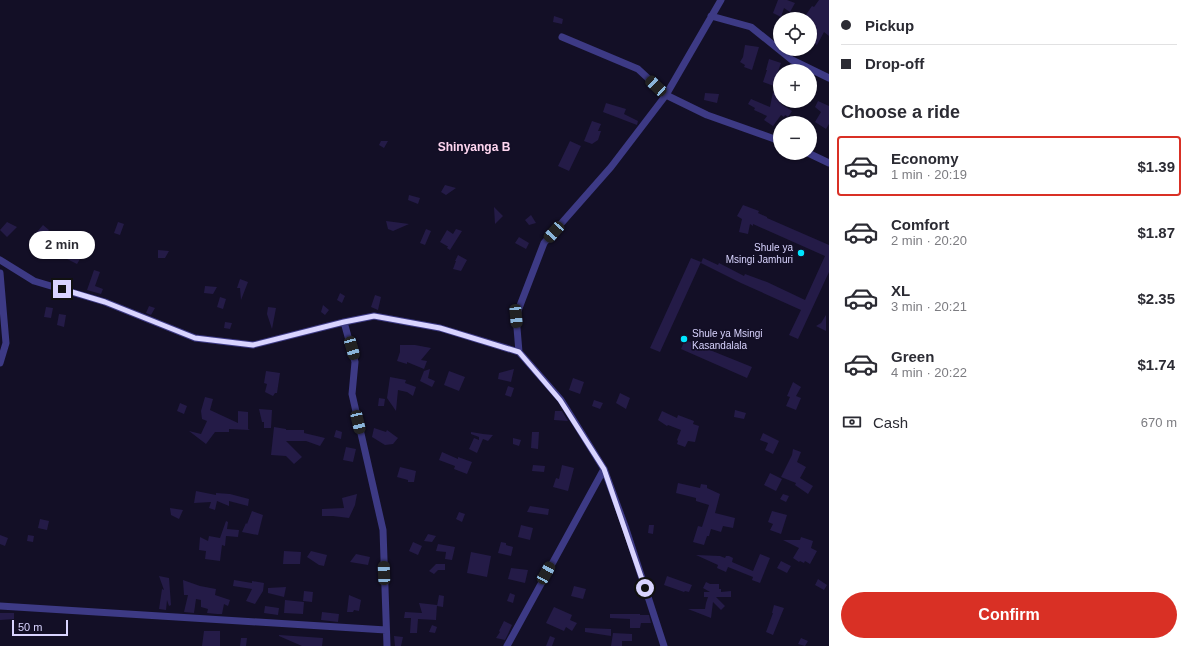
<!DOCTYPE html>
<html lang="en">
<head>
<meta charset="utf-8">
<style>
	:root { --surface:#fff; --page:#f7f7f7; --text:#2b2b33; --muted:#7c7c81; --line:#e1e1e2; --accent:#d93025 }
	body { margin:0; font-family:Arial,sans-serif; background:var(--page); color:var(--text); height:100vh; display:flex; flex-direction:column; font-size:15px; white-space:nowrap }
	* { box-sizing:border-box; margin:0 }
	p { font-size:13px; color:var(--muted) }
	.icon { flex:none; width:22px; height:22px; fill:none; stroke:currentColor; stroke-width:2; stroke-linecap:round; stroke-linejoin:round }
	.map { position:relative; flex:1; overflow:hidden }
	.drawer { display:flex; flex-direction:column; background:var(--surface); width:360px }
	.drawer>* { flex:none }
	.banner { display:grid; align-content:center; height:88px; padding:0 12px; background:var(--surface) }
	.buttons { position:absolute; left:773px; top:12px; display:grid; gap:8px }
	.buttons a { display:grid; place-items:center; width:44px; height:44px; border-radius:50%; background:var(--surface); box-shadow:0 1px 3px #0004; font-size:20px }
	.scale { position:absolute; left:12px; bottom:10px; width:56px; box-sizing:border-box; padding-left:4px; border:2px solid #d9d4ff; border-top:0; font-size:11px; line-height:14px; white-space:nowrap; color:#d9d4ff; -webkit-text-stroke:3px #130f26; paint-order:stroke }
	.end { position:absolute; width:18px; height:18px; margin:-9px; border:5px solid #d9d4ff; background:#111; box-shadow:0 0 0 2px #111 }
	.from { border-radius:50% }
	.bubble { position:absolute; height:28px; border-radius:14px; background:var(--surface); box-shadow:0 1px 3px #0004; font-size:13px; font-weight:600; line-height:28px; text-align:center }
	.car { position:absolute; width:12px; height:24px; margin:-12px -6px; border-radius:5px; box-shadow:0 0 3px 1px #0007; background:linear-gradient(#222 24%,#8ab4d8 0 40%,#222 0 76%,#8ab4d8 0 86%,#222 0) }
	.banner b { display:flex; align-items:center; gap:14px; height:38px; font-size:15px }
	.banner b+b { border-top:1px solid var(--line) }
	.banner i { width:10px; height:10px; background:var(--text) }
	ul { padding:0; list-style:none }
	li { display:flex; align-items:center; gap:12px; height:60px; margin:0 8px 6px; padding:0 4px; border:2px solid transparent; border-radius:4px }
	li div { flex:1 }
	li b { display:block; font-size:15px }
	li em { font-style:normal; font-weight:600 }
	li.on { border-color:var(--accent) }
	li>.icon { width:36px; height:36px; stroke-width:1.5 }
	h2 { padding:0 12px; font-size:18px; line-height:48px }
	.pay { display:flex; align-items:center; gap:10px; height:44px; padding:0 12px; font-size:15px }
	.pay p { margin-inline-start:auto }
	.action { display:flex; gap:8px; margin-top:auto; padding:8px 12px }
	.action a { flex:1; height:46px; border-radius:24px; background:var(--accent); color:#fff; font-size:16px; font-weight:600; line-height:46px; text-align:center }
	main { display:flex; flex:1; min-height:0 }
	.map>svg:first-child { display:block }
	.building { fill:#241b47 }
	.lines { fill:none; stroke-linecap:round; stroke-linejoin:round }
	.street { stroke:#3d3a85; stroke-width:7 }
	.route { stroke:#d9d4ff; stroke-width:5 }
	.poi-dot { fill:#00e5ff; stroke:#130f26; stroke-width:1.5 }
	.labels { text-anchor:middle; stroke-width:3.5; stroke-linejoin:round; paint-order:stroke }
	.poi-label { font-size:10px; fill:#d9d4ff; stroke:#130f26; text-anchor:end }
	.quarter-label { font-size:12px; font-weight:bold; fill:#ffd6f0; stroke:#130f26 }
</style>
</head>
<body>
<main>
<div class="map">
<svg width="829" height="646" viewBox="0 0 829 646">
	<rect width="100%" height="100%" fill="#130f26"/>
	<path class="building" d="M778,0H787L795,3L790,12L784,8L781,17L773,13Z
		M819,0H829V36L824,32L817,45L810,41V19H803L812,6L814,7Z
		M554,16L563,19L562,24L553,22Z
		M745,45L759,47L752,70L744,67L745,65L740,62L743,57Z
		M769,59L781,63L776,77L779,79L774,86L763,82L767,70H766Z
		M773,92L780,93L781,104L792,111L788,117L785,115L784,117L781,115L773,126L764,120L767,116L754,110L755,108L748,104L751,99L770,107Z
		M705,93L719,94L717,103L704,100Z
		M818,101L829,106V124L826,129L815,122L821,112L815,107Z
		M606,103L626,109L624,114L638,121L637,125L603,112Z
		M592,121L601,124L598,131H601L598,140L592,144L584,141Z
		M381,141H388L384,148L379,145Z
		M570,141L581,146L569,171L558,166Z
		M445,185L456,188L446,195L441,192Z
		M409,195L420,198L418,204L408,200Z
		M743,205L759,211L758,213L767,217V218L829,245V272L798,339L789,335L801,310L741,283L701,263L703,258L718,265L719,263L744,276L745,274L767,282L805,300L825,256L753,224V226L750,224L748,234L739,232L742,219L737,216Z
		M494,207L503,216L495,224Z
		M531,215L536,223L529,225L525,220Z
		M386,221L409,224L393,231L388,229Z
		M7,222L17,227L7,237L0,230Z
		M118,222L124,224L120,235L114,233Z
		M43,225L49,230L38,244L32,241L36,233Z
		M426,229L431,231L425,245L420,243Z
		M456,229L462,231L450,250L447,248L448,246H447L440,242L447,230L453,234Z
		M519,237L529,243L526,249L515,243Z
		M158,250L169,251L165,258H158Z
		M71,254L80,259L77,264L67,259Z
		M458,255L467,260L461,271L453,269L456,261H455Z
		M691,258L701,262L660,352L650,348Z
		M94,270L100,272L95,286L103,289L101,294L87,290Z
		M240,279L248,282L241,300L240,288H237Z
		M205,286L217,287L213,294L204,293Z
		M340,293L345,296L342,303L337,300Z
		M375,295L381,297L378,310L371,307Z
		M220,297L226,299L223,309L217,307Z
		M323,305L329,310L325,315L321,312Z
		M149,306L155,308L151,315L146,313Z
		M46,307L53,308L51,318L44,317Z
		M268,307L276,308L272,329L267,314Z
		M59,314L66,315L64,327L57,325Z
		M826,315V331L816,326L821,323Z
		M225,322L232,323L230,329L224,328Z
		M685,340L752,367L747,378L681,349Z
		M400,345H415L431,348L421,360L427,361L424,369L407,362V364L397,361L400,352Z
		M430,369L428,378L435,381L432,387L420,381L424,371Z
		M514,369L511,382L498,379L499,373Z
		M266,371L280,373L277,393H275L273,396L265,392L267,384L264,383Z
		M449,371L465,377L459,391L444,385Z
		M390,377L406,380L405,383L416,387L413,396L407,392L398,390L396,411L387,398Z
		M573,378L584,382L580,394L569,390Z
		M793,382L801,387L796,396L801,398L796,410L786,406L790,397L787,396Z
		M508,386L514,388L511,397L505,395Z
		M620,393L630,398L626,409L616,403Z
		M205,397L213,399L210,410L238,423V411L248,412V429L250,430L229,429V432H215L206,444L189,431L201,434L207,421L202,419L201,411Z
		M379,398L385,399L384,406H378Z
		M594,400L603,403L600,409L592,406Z
		M180,403L187,406L184,414L177,411Z
		M259,409L272,410L271,428H264V422H262Z
		M735,410L746,413L744,419L734,417Z
		M555,411H562L568,421L554,420Z
		M662,411L677,418L678,415L694,421L693,424L699,426L695,442L688,441L685,447L677,444L678,441L677,440L681,430L668,425L667,426L658,420Z
		M274,427L286,429V430H304V433L325,438L320,446L306,441H286L302,457L294,464L286,456L271,455Z
		M374,428L386,432L387,430L398,438L393,444L385,445L372,437Z
		M336,430L342,432L341,439L334,437Z
		M471,432L483,434L493,435L488,441L483,439L477,453L469,449L474,438L479,440V437L471,434Z
		M532,432H539L538,449L531,448Z
		M763,433L779,441L773,454L765,450L768,443L760,440Z
		M513,438L521,440L519,446L513,444Z
		M346,447L356,449L353,462L343,460Z
		M793,449L801,452L797,462L806,467L800,478L813,486L808,494L795,485L796,483L781,477L792,455Z
		M442,452L458,459V457L472,462L467,474L454,469L455,466L439,460Z
		M533,465L545,466L544,472L532,471Z
		M562,465L574,468L568,491L553,487L556,478L559,479Z
		M400,467L416,471L414,482H408V480L397,477Z
		M770,473L782,479L776,491L764,485Z
		M678,483L700,488L701,484L707,485V488L720,494L715,513L735,518L733,528L723,526L721,532L711,529L709,536H707L704,545L693,542L698,526L702,527L709,505L696,501V498L676,493Z
		M196,491L216,495V493L230,494L249,499L248,506L229,501V506L217,501L215,510L209,508L211,502L194,503Z
		M357,494L355,505L349,518L333,516H322V509L344,508L342,498Z
		M783,494L789,496L786,502L780,499Z
		M530,506L549,509L548,515L527,512Z
		M170,508L183,510L179,519L171,515Z
		M252,511L263,515L258,535L242,532L246,523L247,524Z
		M772,511L787,515L781,534L770,530L773,524L768,522Z
		M459,512L465,514L462,522L456,519Z
		M40,519L49,521L47,530L38,528Z
		M226,521L228,522L227,529L239,530L238,537L226,536L225,546L222,545L220,561L205,559L206,551L199,550L200,537L208,541L209,536L220,538Z
		M521,525L533,528L530,540L518,537Z
		M649,525H654L653,534L648,533Z
		M428,534L436,536L432,542L424,541Z
		M0,535L8,538L5,546L0,544Z
		M28,535L34,536L33,542L27,541Z
		M801,537L813,541L811,548L817,551L810,564L805,561L804,563L800,561L799,562L793,558L799,548L783,540H800Z
		M413,542L422,546L418,555L409,551Z
		M501,542L506,543V545L513,547L511,556L498,553Z
		M438,544L455,547L452,560L445,559L446,552L436,551Z
		M284,551L301,552L300,564H283Z
		M311,551L327,555L324,566L319,565L307,557Z
		M471,552L491,556L487,577L467,573Z
		M356,554L370,557L368,565L350,562Z
		M760,554L770,558L760,583L752,580L753,577L728,567L726,572L717,568L718,565L696,555L720,556L725,558L726,556H729L733,558L732,562L753,571Z
		M781,561L791,566L787,573L777,568Z
		M436,564H445V570H438L434,574L429,571Z
		M511,568L528,570L525,583L508,579Z
		M159,576L169,578L171,605L169,606L167,600L166,610L159,609L162,589L164,590Z
		M667,576L692,585L689,592L685,591L684,592L664,585Z
		M818,579L827,585L824,590L815,585Z
		M183,580L200,586L216,589L215,595L230,600L228,606L224,604L222,614H217L207,613L208,609L201,607V600L196,599L194,613L184,612L188,595H184Z
		M234,580L252,583V581L264,583L263,591L255,604L246,601L252,589L233,586Z
		M706,582L710,584H719V589H721V592L731,591V597H716L725,606L721,610L713,602L711,618L688,609H705L706,603L708,597H704V592H710L703,588Z
		M574,586L586,589L583,599L571,596Z
		M286,587L284,597L268,593V588Z
		M304,591L313,592L312,602L303,601Z
		M510,593L515,595L513,603L507,601Z
		M349,595L361,600L359,611L354,610L353,612H347Z
		M439,595L444,596L443,607L437,606Z
		M285,600L304,602L303,614L284,613Z
		M419,603L437,605L436,620L418,619L417,633H410L411,618H404L405,612L422,613Z
		M774,605L784,608L773,635L766,632L773,613H772Z
		M265,606L279,608L278,615L264,613Z
		M554,607L572,615L570,620L577,623L572,631L566,627L564,631L546,623Z
		M322,612L339,614L338,622L321,620Z
		M0,613H14V619L0,620Z
		M610,614H640V615H649L651,623H641L640,628H630V619L610,618Z
		M504,621L512,625L508,634L505,640L496,638L500,632L499,631Z
		M432,625L437,627L435,633L429,632Z
		M585,628L611,629V636L585,632Z
		M204,631H220V646H202Z
		M613,633L632,634V641H622V646H611Z
		M279,635L323,638L322,646H302L279,636Z
		M394,636L403,637L401,646H395Z
		M550,636L555,638L552,646H546Z
		M241,638H247L246,646H240Z
		M801,638L808,641L805,646L798,644Z"/>
	<g class="lines">
		<path class="street" d="M711,16L751,27L792,60L829,78
			M562,37L638,69L666,95L707,115L780,141
			M808,153L829,163
			M0,260L34,281L105,302L195,338L253,345L344,322L374,316L440,328L519,352L561,400L604,469L626,529L664,646
			M0,273L6,343L0,363
			M344,322L355,362L352,394L383,530L387,646
			M519,352L516,316L544,243L611,167L666,95L721,0
			M0,606L386,630
			M507,646L604,469"/>
	</g>
	<g class="lines">
		<path class="route" d="M62,289L105,302L195,338L253,345L344,322L374,316L440,328L519,352L560,400L604,469L645,588"/>
	</g>
	<g class="poi-dot">
		<circle cx="801" cy="253" r="4"/>
		<circle cx="684" cy="339" r="4"/>
	</g>
	<g class="labels">
		<g class="poi-label">
			<text x="793" y="251">Shule ya<tspan x="793" dy="12">Msingi Jamhuri</tspan></text>
			<text x="692" y="337" text-anchor="start">Shule ya Msingi<tspan x="692" dy="12">Kasandalala</tspan></text>
		</g>
		<g class="quarter-label">
			<text x="474" y="151">Shinyanga B</text>
		</g>
	</g>
</svg>
<div class="buttons">
<a><svg class="icon" aria-label="locate" viewBox="0 0 24 24"><circle cx="12" cy="12" r="6"/><path d="M12 2v4M12 18v4M2 12h4M18 12h4"/></svg></a>
<a>+</a>
<a>−</a>
</div>
<div class="scale">50 m</div>
<i class="end from" style="left:645px;top:588px"></i>
<i class="end" style="left:62px;top:289px"></i>
<div class="bubble" style="left:29px;top:231px;width:66px">2 min</div>
<i class="car" style="left:656px;top:86px;rotate:313deg"></i>
<i class="car" style="left:554px;top:232px;rotate:222deg"></i>
<i class="car" style="left:516px;top:316px;rotate:175deg"></i>
<i class="car" style="left:352px;top:348px;rotate:164deg"></i>
<i class="car" style="left:358px;top:422px;rotate:167deg"></i>
<i class="car" style="left:384px;top:573px;rotate:358deg"></i>
<i class="car" style="left:546px;top:573px;rotate:29deg"></i>
</div>
<section class="drawer">
<div class="banner">
<b><i class="from"></i>Pickup</b>
<b><i></i>Drop-off</b>
</div>
<h2>Choose a ride</h2>
<ul>
<li class="on"><svg class="icon" aria-label="car" viewBox="0 0 24 24"><path d="M5 17H2v-5l4-1 3-4h7l3 4 3 1v5h-3M9 17h6M6 11h13"/><circle cx="7" cy="17" r="2"/><circle cx="17" cy="17" r="2"/></svg><div><b>Economy</b><p>1 min · 20:19</p></div><em>$1.39</em></li>
<li><svg class="icon" aria-label="car" viewBox="0 0 24 24"><path d="M5 17H2v-5l4-1 3-4h7l3 4 3 1v5h-3M9 17h6M6 11h13"/><circle cx="7" cy="17" r="2"/><circle cx="17" cy="17" r="2"/></svg><div><b>Comfort</b><p>2 min · 20:20</p></div><em>$1.87</em></li>
<li><svg class="icon" aria-label="car" viewBox="0 0 24 24"><path d="M5 17H2v-5l4-1 3-4h7l3 4 3 1v5h-3M9 17h6M6 11h13"/><circle cx="7" cy="17" r="2"/><circle cx="17" cy="17" r="2"/></svg><div><b>XL</b><p>3 min · 20:21</p></div><em>$2.35</em></li>
<li><svg class="icon" aria-label="car" viewBox="0 0 24 24"><path d="M5 17H2v-5l4-1 3-4h7l3 4 3 1v5h-3M9 17h6M6 11h13"/><circle cx="7" cy="17" r="2"/><circle cx="17" cy="17" r="2"/></svg><div><b>Green</b><p>4 min · 20:22</p></div><em>$1.74</em></li>
</ul>
<div class="pay"><svg class="icon" aria-label="cash" viewBox="0 0 24 24"><path d="M3 7h18v10H3z"/><circle cx="12" cy="12" r="2"/></svg>Cash<p>670 m</p></div>
<div class="action"><a>Confirm</a></div>
</section>
</main>
</body>
</html>
